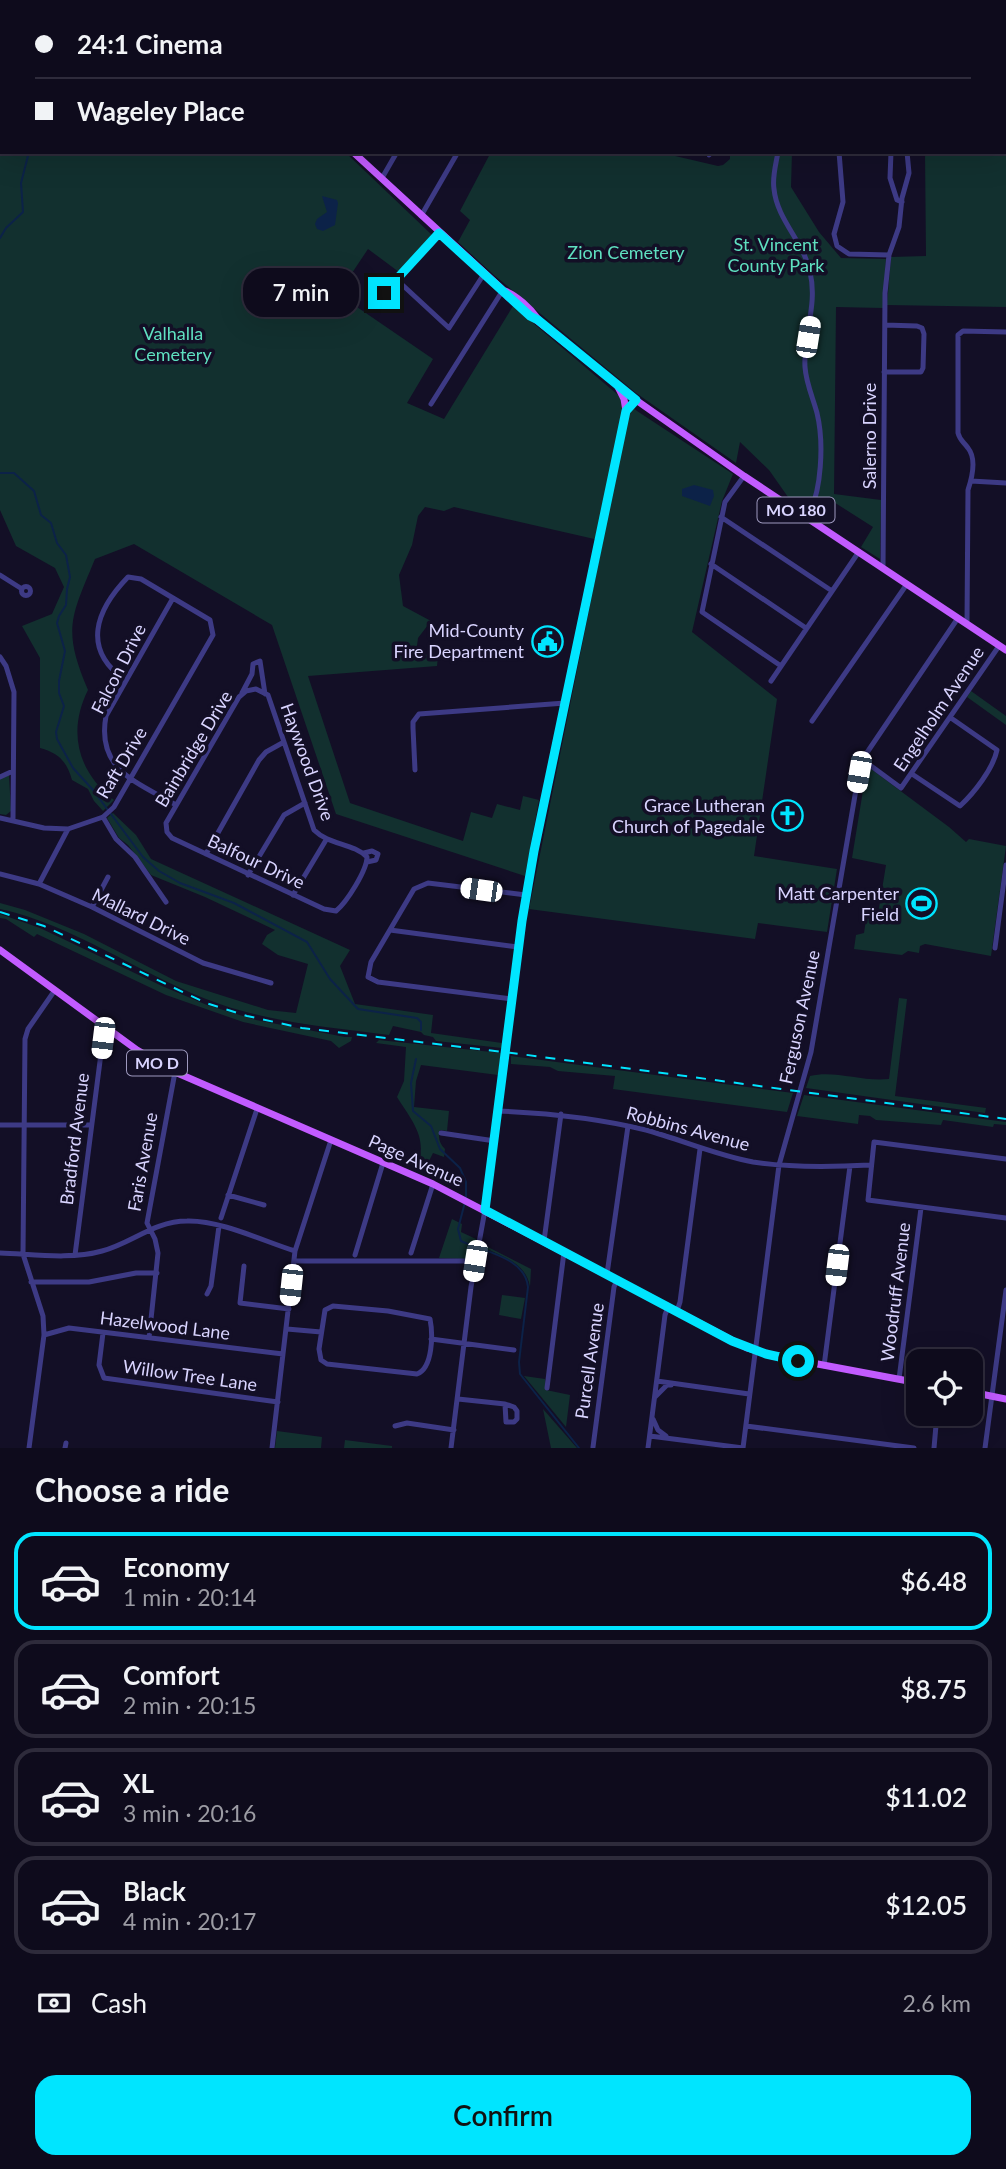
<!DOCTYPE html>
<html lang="en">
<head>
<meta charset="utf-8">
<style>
	:root { --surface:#0e0b1c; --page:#1c1929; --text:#f1f3f6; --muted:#9b9ba3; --line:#2e2b3b; --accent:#00e5ff }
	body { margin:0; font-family:Lato,sans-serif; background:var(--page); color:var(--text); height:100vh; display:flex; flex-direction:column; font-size:26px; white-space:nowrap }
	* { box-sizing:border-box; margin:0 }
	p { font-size:23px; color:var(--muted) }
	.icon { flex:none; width:38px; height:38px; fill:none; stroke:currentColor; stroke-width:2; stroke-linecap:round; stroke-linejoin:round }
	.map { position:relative; height:1448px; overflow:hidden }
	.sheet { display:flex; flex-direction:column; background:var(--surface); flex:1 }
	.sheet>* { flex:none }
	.banner { position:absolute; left:0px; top:0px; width:1006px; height:154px; box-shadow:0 7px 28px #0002,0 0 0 2px var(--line); display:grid; align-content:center; height:154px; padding:0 35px; background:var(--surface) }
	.fabs { position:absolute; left:906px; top:1349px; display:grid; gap:14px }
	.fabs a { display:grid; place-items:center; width:77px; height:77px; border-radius:14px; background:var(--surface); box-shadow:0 7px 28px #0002,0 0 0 2px var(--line); font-size:35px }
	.end { position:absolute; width:32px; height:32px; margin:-16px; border:9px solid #00e5ff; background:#111; box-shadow:0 0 0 4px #111 }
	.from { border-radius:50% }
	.bubble { position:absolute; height:49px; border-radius:21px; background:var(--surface); box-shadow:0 7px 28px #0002,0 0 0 2px var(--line); font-size:23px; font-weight:600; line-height:49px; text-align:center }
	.car { position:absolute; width:21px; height:42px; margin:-21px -10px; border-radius:9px; box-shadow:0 0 5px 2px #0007; background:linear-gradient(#fff 24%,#345 0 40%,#fff 0 76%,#345 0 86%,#fff 0) }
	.banner b { display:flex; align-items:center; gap:24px; height:66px; font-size:26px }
	.banner b+b { border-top:2px solid var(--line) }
	.banner i { width:18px; height:18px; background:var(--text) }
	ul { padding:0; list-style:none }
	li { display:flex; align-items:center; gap:21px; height:98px; margin:0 14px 10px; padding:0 21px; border:4px solid var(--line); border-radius:21px }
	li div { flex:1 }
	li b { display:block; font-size:26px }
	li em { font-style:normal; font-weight:600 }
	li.selected { border-color:var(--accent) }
	li>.icon { width:63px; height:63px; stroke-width:1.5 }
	h2 { padding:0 35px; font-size:32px; line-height:84px }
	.pay { display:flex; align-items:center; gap:18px; height:77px; padding:0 35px; font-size:26px }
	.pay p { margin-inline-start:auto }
	.cta { display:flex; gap:14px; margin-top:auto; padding:14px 35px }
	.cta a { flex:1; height:80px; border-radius:21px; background:var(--accent); color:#111; font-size:28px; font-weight:600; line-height:80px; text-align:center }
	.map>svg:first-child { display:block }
	.green { fill:#12302f }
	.water { fill:#0c2248 }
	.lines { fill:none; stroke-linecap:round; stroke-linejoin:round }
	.stream { stroke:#0c2248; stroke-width:2 }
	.minor { stroke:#3d3a85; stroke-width:5 }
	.major { stroke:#c25bff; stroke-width:7 }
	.rail { stroke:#00e5ff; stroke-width:2; stroke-dasharray:10 9; stroke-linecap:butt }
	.route { stroke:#00e5ff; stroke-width:9 }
	.labels { text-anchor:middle; stroke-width:7; stroke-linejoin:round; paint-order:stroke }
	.shield { fill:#130f26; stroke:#9e99be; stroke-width:2 }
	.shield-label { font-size:16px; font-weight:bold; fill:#d9d4ff }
	.park-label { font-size:18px; fill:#5fe0c0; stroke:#130f26 }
	.street-label { font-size:18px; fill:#d9d4ff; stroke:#130f26 }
	.poi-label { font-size:18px; fill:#d9d4ff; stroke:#130f26; text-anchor:end }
</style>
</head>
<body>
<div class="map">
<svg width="1006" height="1448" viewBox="0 0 1006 1448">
	<rect width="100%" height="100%" fill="#130f26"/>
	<path class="green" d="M0,0L133,2H2V152H345L433,236L399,272L368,249L338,294L433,359L407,403L444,419L513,306L637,411L733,474L722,501L692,632L777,699L754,856L837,869L827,932L758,923L755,939L529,909L603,541L454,507L444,511L425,507L418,516L412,545L399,575L403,606L431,621L418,638L416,653L438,656L437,666L308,676L350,803L463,841L471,812L492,818L497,804L520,810L523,796L539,800L525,876L336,814L272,625L134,544L95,559C71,617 62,629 88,690C67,732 78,772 114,800L103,811L94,801L88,789L72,780C67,762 59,753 40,748V658L22,626L52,614L64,587L55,568L16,546L0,510Z
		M153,0H408L407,2Z
		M734,0H1006V307L887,305L891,257L926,256L925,152H1004V2H734Z
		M491,152H658L718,166L723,165L730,159V152H792L791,187L819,232L841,258L886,259L883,308L836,307L834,494L881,500L880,559L861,547L873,527L829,499L816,518L788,497L769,470L740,442L736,463L636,393L494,275L458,242L470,220L460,211Z
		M971,691L1006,716V725L967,697Z
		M867,766L949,827L966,842L969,839L1006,846L991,956L925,944L920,946L919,953L908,951L902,955L854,949L856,935L864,933L867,913L878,914L886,865L852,858Z
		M9,775L11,811L6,815L0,814V779Z
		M113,813L136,835L151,859L350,950L340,966L355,1004L433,1015L431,1033L502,1043V1048L436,1041L433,1037L424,1035L421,1032L393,1026L389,1035C328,1027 264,1022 206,999C137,972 73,925 0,909V903L25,910L84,934L176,981L268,1010L296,1013L308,964L278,955L262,944L267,935L275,930L205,897L151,875L128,845L119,838L107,818Z
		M0,914L40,928L162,986L207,1005L256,1020L345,1037H352L351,1041L339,1048L331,1041L243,1022L166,995L37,934L34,937L6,919L0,918Z
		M899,998L907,999L895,1096L986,1108L985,1113L806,1088L810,1076C835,1070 862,1082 889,1079Z
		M379,1040L501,1053L498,1075L421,1065L416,1081L414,1107L449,1111L447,1131L440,1130C438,1138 439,1143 445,1149L444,1157L433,1153L423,1173L416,1171C429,1139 414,1124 397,1097L404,1081L406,1047L376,1043Z
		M511,1056L793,1093L787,1112L613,1089L615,1076L558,1071L550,1067L511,1064Z
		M804,1095L1006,1122V1125L994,1124L993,1127L943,1120L941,1125L876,1120L870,1116L859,1115L858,1124L797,1116Z
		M452,1219L462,1224L461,1232L476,1239L472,1255L468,1259L439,1258Z
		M482,1244L531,1269L530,1287C526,1262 502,1257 481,1246Z
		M502,1295L525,1298L521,1319L499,1315Z
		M524,1376L545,1379L546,1390L570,1395L566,1427Z
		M543,1409L577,1448H551Z
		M277,1431L322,1437L321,1448H275Z
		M345,1440L392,1446V1448H344Z"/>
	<path class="water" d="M322,196L337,200L338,203L335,225L323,231L317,229L315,224L317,219L327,212Z
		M694,485L713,490L714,496L710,506L682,496V489Z"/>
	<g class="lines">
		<path class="stream" d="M97,2V0
			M0,238L6,228L23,212L21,183L29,152
			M0,473H14L34,491L41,515L51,523L57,543L66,555L70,577L67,589L66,605L59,616L57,623L65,651L59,681V693L64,706L56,732L57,739L73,768L93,790L143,857L159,871L180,883L234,903L307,942L330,979L358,1009L417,1018L421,1022V1030
			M416,1059L411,1083L413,1111L431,1126L440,1149L460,1168L466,1182V1197
			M465,1202L458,1229L461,1241C484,1252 525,1257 528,1287L519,1362L520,1374L579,1448"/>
		<path class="minor" d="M636,0L643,2
			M409,2L410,0
			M575,2L576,0
			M697,2L698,0
			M754,2V0
			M796,2V0
			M1004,50H1006
			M708,152L709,155
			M778,152C776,164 772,177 774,189C777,220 804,242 810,272C818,305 803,334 805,367C806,383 813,398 817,413C824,442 822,493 807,517
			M839,152L843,202L834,234L837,246L849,254L889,255
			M891,152L890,178L897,200L902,202
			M382,178L397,152
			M421,216L458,152
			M396,279L449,328L484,274
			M371,307L439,233
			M884,372H921L923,368L924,334L922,328L917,326L885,325
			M431,404L503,290
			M744,476L725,502L702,612L781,666
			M971,481L1006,483
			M721,517L832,591
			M711,564L806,628
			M883,568L885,293L889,255L899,227L902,198L909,173L907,152
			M0,575L22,589
			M21.5 591a4.5 4.5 0 1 1 9 0a4.5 4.5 0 1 1-9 0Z
			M173,598L106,716C96,770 137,782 176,805
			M967,624L968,490C972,478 977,459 968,448C964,442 960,441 958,433V335L963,331L1006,332
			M0,657L6,666L14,692L13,820
			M771,681L858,553
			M256,689L268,695L314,830C329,845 353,843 367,857C367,870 347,902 336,911L324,909L172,838L167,832L166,823L239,697L246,691Z
			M242,693L252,674L253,664L260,661L265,694
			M812,721L907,584
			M863,760L901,788L999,646
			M415,770L413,728V722L419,714L565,703
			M912,774L960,806C974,793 993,769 997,750L951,718
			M0,777L13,771
			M103,817L116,839L135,857L166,902
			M0,818L44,828L68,829
			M364,853L372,851L378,854L376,860L367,862
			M206,854L259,760L266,752L284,742
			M0,874L39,884L92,907L203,963L271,983
			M248,875L284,815L305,803
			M39,884L68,829L103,817L114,807L213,635L210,620L141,579L128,577C96,610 81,649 125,680
			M293,895L326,840
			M92,907L108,877
			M390,930L518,947
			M995,948L1006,865
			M512,999L378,982L368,977L371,962L414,889L428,883L526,895
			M498,1111C548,1113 597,1118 646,1130C682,1140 716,1155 753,1162C791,1168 832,1167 870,1165
			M0,1125H91
			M441,1133L495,1141
			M1006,1159L874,1142L868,1200L1006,1218
			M228,1195L264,1205
			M221,1218L257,1109
			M544,1241L561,1114
			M0,1253C32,1254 70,1260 102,1251C132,1243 154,1221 187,1221C220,1220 263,1241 295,1251
			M411,1253L433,1184
			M75,1255L103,1038L108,1029
			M355,1255L383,1163
			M294,1261H475
			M244,1266L240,1303L289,1309
			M607,1274L628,1126
			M31,1282H89L136,1273H157
			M207,1294L211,1286L219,1226
			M333,1306L388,1311L430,1319C433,1334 433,1368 417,1374L327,1364L321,1360L319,1349L325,1310Z
			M677,1311L680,1302L700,1149
			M287,1329L321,1332
			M103,1333L99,1365L104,1378L278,1402
			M44,1335L69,1328L283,1354
			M149,1338L158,1253L155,1239L147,1223L175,1072
			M431,1339L514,1350
			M824,1366L850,1166
			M899,1379L921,1208
			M657,1381L749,1394
			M547,1388L564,1252
			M655,1397L667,1385H671
			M458,1399L505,1404L514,1407L517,1411V1419L514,1422H506L505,1404
			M653,1419L658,1430L666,1436
			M395,1426L407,1423L454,1430
			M746,1426L914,1448
			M650,1436L743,1448
			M593,1447L614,1287L617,1280
			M29,1448L44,1335L43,1316L23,1254L25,1039L28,1029L55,990
			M65,1448L66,1443
			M272,1448L295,1251L331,1140
			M451,1448L471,1287L485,1210L526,895L613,472L626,411L636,400
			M648,1448L665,1315L668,1307
			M743,1448L779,1165L811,1052L859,772L866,754L958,618
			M934,1448L937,1414
			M985,1448L1006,1290"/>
		<path class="major" d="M141,0L144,2
			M353,152L503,290L508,297L636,400L744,476L1006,650
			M505,291C517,296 530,308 538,319
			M618,387L624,399L626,411
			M0,950L137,1050L175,1072L433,1184L747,1348L775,1356L919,1383
			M971,1392L1006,1399"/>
		<path class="rail" d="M0,912L44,926L206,1003L247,1016L302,1028L520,1054L1006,1119"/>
	</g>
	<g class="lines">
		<path class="route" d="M384,293L439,233L530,316L538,320L636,400L626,411L534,851L522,921L485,1210L732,1341L766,1354L798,1361"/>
	</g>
	<defs>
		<symbol id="civic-ring" viewBox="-11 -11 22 22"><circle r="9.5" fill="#130f26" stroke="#00e5ff" stroke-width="1.5"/><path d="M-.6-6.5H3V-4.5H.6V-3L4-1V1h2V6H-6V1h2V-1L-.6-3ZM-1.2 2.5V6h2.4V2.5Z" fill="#00e5ff"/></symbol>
		<symbol id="church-ring" viewBox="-11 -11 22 22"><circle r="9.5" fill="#130f26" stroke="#00e5ff" stroke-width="1.5"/><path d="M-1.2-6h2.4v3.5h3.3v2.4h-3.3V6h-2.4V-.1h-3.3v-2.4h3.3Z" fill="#00e5ff"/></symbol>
		<symbol id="stadium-ring" viewBox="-11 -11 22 22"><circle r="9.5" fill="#130f26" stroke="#00e5ff" stroke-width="1.5"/><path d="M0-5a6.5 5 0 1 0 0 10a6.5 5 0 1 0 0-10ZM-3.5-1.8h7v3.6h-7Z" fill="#00e5ff"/></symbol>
	</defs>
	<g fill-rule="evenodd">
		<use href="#civic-ring" x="530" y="624" width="35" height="35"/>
		<use href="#church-ring" x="770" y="798" width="35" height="35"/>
		<use href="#stadium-ring" x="904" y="886" width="35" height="35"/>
	</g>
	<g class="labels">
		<g class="shield">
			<rect x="757.5" y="497.5" width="77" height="25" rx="5"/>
			<rect x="127" y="1050.5" width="60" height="25" rx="5"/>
		</g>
		<g class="shield-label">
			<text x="796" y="516">MO 180</text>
			<text x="157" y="1069">MO D</text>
		</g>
		<g class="park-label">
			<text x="776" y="251">St. Vincent<tspan x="776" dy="21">County Park</tspan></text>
			<text x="626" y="259">Zion Cemetery</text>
			<text x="173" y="340">Valhalla<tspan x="173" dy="21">Cemetery</tspan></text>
		</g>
		<g class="street-label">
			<text transform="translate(870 436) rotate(-90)" y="6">Salerno Drive</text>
			<text transform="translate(119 669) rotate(-63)" y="6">Falcon Drive</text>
			<text transform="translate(939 709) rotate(-56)" y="6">Engelholm Avenue</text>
			<text transform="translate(194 749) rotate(-59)" y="6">Bainbridge Drive</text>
			<text transform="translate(307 762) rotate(70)" y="6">Haywood Drive</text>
			<text transform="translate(122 763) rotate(-59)" y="6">Raft Drive</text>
			<text transform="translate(256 862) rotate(25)" y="6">Balfour Drive</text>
			<text transform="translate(141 917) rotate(26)" y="6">Mallard Drive</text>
			<text transform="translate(800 1017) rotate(-78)" y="6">Ferguson Avenue</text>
			<text transform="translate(688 1129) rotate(15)" y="6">Robbins Avenue</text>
			<text transform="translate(75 1139) rotate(-83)" y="6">Bradford Avenue</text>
			<text transform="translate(416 1161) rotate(24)" y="6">Page Avenue</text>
			<text transform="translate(143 1162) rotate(-80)" y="6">Faris Avenue</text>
			<text transform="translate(896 1292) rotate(-83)" y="6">Woodruff Avenue</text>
			<text transform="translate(165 1326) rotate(7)" y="6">Hazelwood Lane</text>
			<text transform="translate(590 1361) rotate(-82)" y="6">Purcell Avenue</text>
			<text transform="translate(190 1376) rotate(8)" y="6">Willow Tree Lane</text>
		</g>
		<g class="poi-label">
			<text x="524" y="637">Mid-County<tspan x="524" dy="21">Fire Department</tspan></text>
			<text x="765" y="812">Grace Lutheran<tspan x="765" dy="21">Church of Pagedale</tspan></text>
			<text x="899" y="900">Matt Carpenter<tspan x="899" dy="21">Field</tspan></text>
		</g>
	</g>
</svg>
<div class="fabs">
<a><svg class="icon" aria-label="locate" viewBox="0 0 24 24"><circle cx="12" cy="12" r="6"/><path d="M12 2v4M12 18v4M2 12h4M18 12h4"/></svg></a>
</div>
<i class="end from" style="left:798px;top:1361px"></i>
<i class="end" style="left:384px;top:293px"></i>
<div class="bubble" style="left:243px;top:268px;width:116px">7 min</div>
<i class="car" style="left:808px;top:337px;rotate:9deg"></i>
<i class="car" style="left:859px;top:772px;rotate:190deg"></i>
<i class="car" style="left:481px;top:890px;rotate:278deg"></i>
<i class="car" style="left:103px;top:1038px;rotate:187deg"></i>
<i class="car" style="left:475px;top:1261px;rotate:189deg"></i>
<i class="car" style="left:837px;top:1265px;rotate:187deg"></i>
<i class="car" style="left:291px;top:1285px;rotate:186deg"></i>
<div class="banner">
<b><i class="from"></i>24:1 Cinema</b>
<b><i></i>Wageley Place</b>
</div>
</div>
<section class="sheet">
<h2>Choose a ride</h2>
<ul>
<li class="selected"><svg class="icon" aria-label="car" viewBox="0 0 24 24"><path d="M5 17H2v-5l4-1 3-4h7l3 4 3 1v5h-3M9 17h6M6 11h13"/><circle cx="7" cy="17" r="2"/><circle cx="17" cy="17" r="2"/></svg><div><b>Economy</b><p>1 min · 20:14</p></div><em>$6.48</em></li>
<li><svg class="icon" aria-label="car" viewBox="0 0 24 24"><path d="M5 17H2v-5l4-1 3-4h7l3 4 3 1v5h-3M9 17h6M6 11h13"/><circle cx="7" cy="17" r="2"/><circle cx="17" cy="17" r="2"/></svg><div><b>Comfort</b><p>2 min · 20:15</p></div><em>$8.75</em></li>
<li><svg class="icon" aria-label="car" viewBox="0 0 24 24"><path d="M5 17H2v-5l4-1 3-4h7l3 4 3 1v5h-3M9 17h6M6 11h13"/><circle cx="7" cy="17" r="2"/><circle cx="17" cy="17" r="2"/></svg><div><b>XL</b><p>3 min · 20:16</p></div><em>$11.02</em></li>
<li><svg class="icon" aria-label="car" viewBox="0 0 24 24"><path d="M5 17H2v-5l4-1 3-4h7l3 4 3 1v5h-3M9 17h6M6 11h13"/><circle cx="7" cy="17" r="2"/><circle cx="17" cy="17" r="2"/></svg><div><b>Black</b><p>4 min · 20:17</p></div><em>$12.05</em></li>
</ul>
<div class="pay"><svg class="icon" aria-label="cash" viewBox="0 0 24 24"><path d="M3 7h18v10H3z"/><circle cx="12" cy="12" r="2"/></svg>Cash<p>2.6 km</p></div>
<div class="cta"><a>Confirm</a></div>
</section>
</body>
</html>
